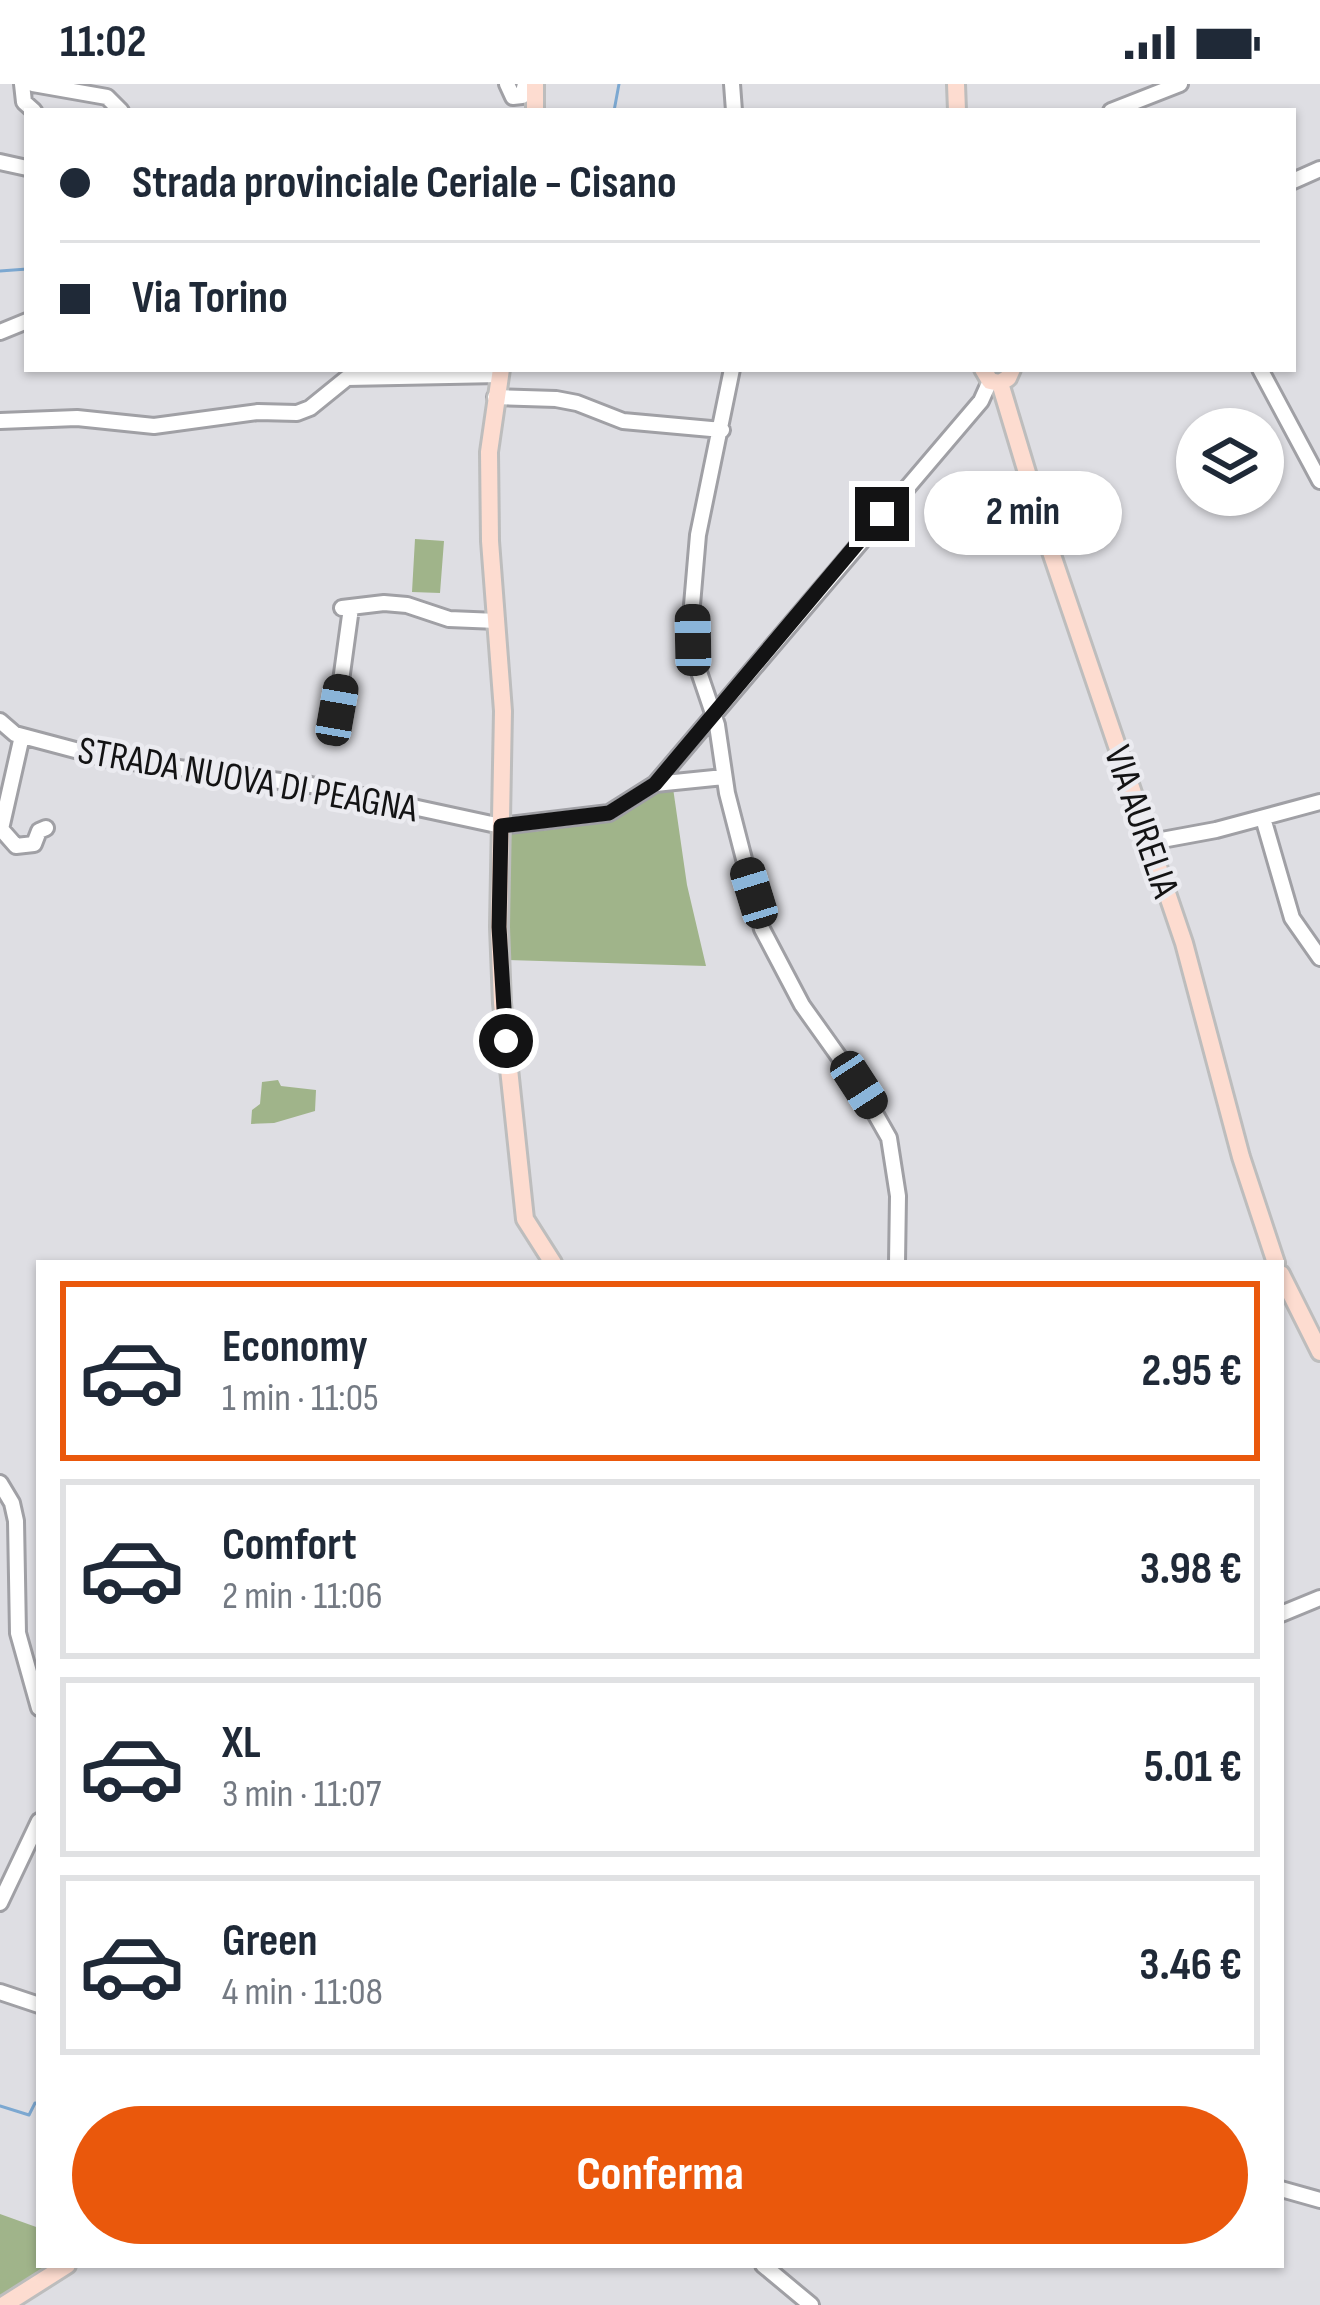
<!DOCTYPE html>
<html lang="it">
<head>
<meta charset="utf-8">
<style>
	:root { --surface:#fff; --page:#f6f6f7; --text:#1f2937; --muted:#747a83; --line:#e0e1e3; --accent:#ea580c }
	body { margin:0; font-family:"Sofia Sans Condensed",sans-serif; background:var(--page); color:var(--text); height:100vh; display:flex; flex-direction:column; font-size:45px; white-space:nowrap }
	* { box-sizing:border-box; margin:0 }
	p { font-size:39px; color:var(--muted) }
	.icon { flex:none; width:66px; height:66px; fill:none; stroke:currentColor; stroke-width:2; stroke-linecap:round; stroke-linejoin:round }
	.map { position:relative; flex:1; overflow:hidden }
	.side { position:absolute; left:36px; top:1176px; width:1248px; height:1008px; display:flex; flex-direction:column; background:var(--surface); border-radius:0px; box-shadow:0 3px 9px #0004 }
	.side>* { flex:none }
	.banner { position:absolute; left:24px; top:24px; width:1272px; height:264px; border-radius:0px; box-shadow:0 3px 9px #0004; display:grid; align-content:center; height:264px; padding:0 36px; background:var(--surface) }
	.buttons { position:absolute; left:1176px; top:324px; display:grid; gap:24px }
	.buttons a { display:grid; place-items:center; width:108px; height:108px; border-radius:50%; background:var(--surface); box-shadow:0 3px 9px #0004; font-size:60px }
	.end { position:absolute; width:54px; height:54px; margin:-27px; border:15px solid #131314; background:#fff; box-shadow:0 0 0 6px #fff }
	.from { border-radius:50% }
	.bubble { position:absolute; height:84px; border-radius:42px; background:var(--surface); box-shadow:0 3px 9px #0004; font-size:39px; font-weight:700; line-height:84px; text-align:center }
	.car { position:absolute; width:36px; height:72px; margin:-36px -18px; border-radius:15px; box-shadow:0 0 9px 3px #0007; background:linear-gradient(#222 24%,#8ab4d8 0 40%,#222 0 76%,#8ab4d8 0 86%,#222 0) }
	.banner b { display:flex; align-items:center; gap:42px; height:114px; font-size:45px }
	.banner b+b { border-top:3px solid var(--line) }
	.banner i { width:30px; height:30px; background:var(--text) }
	ul { padding:21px 0 0; list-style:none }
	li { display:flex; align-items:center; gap:36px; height:180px; margin:0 24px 18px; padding:0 12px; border:6px solid var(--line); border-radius:0px }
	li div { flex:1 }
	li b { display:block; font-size:45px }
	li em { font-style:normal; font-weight:700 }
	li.selected { border-color:var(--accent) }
	li>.icon { width:108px; height:108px; stroke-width:1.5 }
	.action { display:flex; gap:24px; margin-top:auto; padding:24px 36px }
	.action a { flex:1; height:138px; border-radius:72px; background:var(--accent); color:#fff; font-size:48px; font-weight:700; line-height:138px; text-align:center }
	.status { display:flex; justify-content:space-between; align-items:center; height:84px; padding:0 60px; background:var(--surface); direction:ltr }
	.status svg { height:33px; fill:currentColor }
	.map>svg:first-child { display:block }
	.green { fill:#a0b48a }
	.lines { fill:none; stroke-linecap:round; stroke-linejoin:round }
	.stream { stroke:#7ca8d1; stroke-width:3 }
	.minor-casing { stroke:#a0a0a5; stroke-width:20 }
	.major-casing { stroke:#bdbdbd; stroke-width:22 }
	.minor { stroke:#fff; stroke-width:14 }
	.major { stroke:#fddcd0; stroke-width:16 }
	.route { stroke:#131314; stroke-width:15 }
	.labels { text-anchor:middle; stroke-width:9; stroke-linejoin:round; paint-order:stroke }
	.street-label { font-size:39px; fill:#131314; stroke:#ebebf0 }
</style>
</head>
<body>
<div class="status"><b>11:02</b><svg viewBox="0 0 49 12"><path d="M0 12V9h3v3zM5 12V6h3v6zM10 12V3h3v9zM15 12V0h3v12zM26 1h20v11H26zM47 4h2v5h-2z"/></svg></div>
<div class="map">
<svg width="1320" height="2221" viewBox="0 0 1320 2221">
	<rect width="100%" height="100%" fill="#dedee3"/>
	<path class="green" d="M415,455L444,457L440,509L412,508Z
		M673,704L687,801L706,882L506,876V749C539,749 601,740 630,726C645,718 655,707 673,704Z
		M278,996L281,1002L316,1006L315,1027L274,1039L251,1040L252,1026L260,1020L262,998Z
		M0,2130L39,2144V2181H61L0,2219Z"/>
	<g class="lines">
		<path class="stream" d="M614,27L619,0
			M0,187L27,185
			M0,2022L29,2031L35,2019L39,2020"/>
		<defs>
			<path id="minor" d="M22,0L24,18L34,27
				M33,0L107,13L121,27
				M507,0L513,13L522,12L525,0
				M732,0L734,27
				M1111,27L1180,0
				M0,78L27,84
				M1293,97L1320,85
				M0,248L27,237
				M732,285L698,451L692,521L698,585L717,641L727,709L762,845L802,921L859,1001L889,1054L898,1112L897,1179
				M1260,285L1320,397
				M495,313L556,315L577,319L623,337L722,346
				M0,337L77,334L154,342L258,328L297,329L310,324L347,294L500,291
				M342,524L384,519L407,521L449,535L497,537
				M337,626L351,524
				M0,637L15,650L109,675L311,701L501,742L609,729L655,700L981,317L990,297
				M22,652L1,745L16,762L34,760L39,747L46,744
				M655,700L724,693
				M1263,734L1292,834L1320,874
				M1151,758L1216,746L1320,718
				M0,1399L12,1419L16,1437L18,1549L39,1624
				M1281,1530L1320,1514
				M0,1819L39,1737
				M0,1908L39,1921
				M1281,2105L1320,2116
				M763,2181L811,2221"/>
			<path id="major" d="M956,0L957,27
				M535,27V0
				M501,285L489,368L490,457L503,627L499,843L502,919L525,1135L553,1179
				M983,285L990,297L1000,299L1008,294L1012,285
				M1000,299L1050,465L1184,859L1241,1073L1276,1179
				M1281,1190L1320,1268
				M4,2221L67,2181"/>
		</defs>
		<use href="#minor" class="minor-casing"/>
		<use href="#major" class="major-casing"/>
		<use href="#minor" class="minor"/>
		<use href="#major" class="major"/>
	</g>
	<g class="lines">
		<path class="route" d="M506,957L499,843L501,742L609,729L655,700L882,430"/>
	</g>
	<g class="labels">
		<g class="street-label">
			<text transform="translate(248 694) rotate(10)" y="14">STRADA NUOVA DI PEAGNA</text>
			<text transform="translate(1143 737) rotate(71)" y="14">VIA AURELIA</text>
		</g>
	</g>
</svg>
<div class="buttons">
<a><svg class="icon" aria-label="layers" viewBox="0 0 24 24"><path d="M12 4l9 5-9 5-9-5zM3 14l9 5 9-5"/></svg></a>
</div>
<i class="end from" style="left:506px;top:957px"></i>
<i class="end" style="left:882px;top:430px"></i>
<div class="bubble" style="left:924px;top:387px;width:198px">2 min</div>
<i class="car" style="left:693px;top:556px;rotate:359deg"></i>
<i class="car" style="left:337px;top:626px;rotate:10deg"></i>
<i class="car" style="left:754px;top:809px;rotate:343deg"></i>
<i class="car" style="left:859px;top:1001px;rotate:147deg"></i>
<div class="banner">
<b><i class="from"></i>Strada provinciale Ceriale - Cisano</b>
<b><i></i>Via Torino</b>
</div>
<section class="side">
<ul>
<li class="selected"><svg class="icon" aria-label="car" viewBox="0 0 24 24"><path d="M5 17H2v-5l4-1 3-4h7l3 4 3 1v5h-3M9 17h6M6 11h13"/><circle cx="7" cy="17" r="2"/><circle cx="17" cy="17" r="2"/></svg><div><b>Economy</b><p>1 min · 11:05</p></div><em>2.95 €</em></li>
<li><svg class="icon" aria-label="car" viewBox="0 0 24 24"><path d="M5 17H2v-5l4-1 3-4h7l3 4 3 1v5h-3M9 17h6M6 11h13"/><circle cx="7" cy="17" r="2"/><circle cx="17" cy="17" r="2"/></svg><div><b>Comfort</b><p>2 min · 11:06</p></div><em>3.98 €</em></li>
<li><svg class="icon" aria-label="car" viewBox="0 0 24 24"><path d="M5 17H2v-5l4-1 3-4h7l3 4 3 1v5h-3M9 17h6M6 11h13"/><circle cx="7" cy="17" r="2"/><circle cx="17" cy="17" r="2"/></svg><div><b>XL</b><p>3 min · 11:07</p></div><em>5.01 €</em></li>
<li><svg class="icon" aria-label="car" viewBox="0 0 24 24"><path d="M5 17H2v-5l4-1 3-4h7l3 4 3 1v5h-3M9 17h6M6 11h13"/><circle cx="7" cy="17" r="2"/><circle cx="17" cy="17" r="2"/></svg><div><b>Green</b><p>4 min · 11:08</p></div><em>3.46 €</em></li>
</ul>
<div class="action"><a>Conferma</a></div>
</section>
</div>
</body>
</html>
